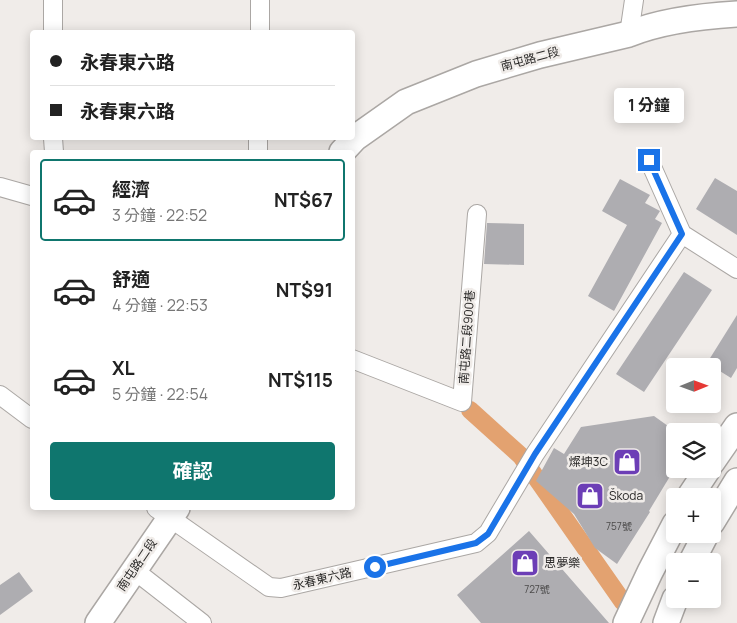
<!DOCTYPE html>
<html lang="zh-TW">
<head>
<meta charset="utf-8">
<style>
	:root { --surface:#fff; --page:#f6f6f6; --text:#222; --muted:#767676; --line:#e0e0e0; --accent:#0f766e }
	body { margin:0; font-family:Manrope,"Noto Sans TC",sans-serif; background:var(--page); color:var(--text); height:100vh; display:flex; flex-direction:column; font-size:19px; white-space:nowrap }
	* { box-sizing:border-box; margin:0 }
	p { font-size:16px; color:var(--muted) }
	.icon { flex:none; width:28px; height:28px; fill:none; stroke:currentColor; stroke-width:2; stroke-linecap:round; stroke-linejoin:round }
	.map { position:relative; flex:1; overflow:hidden }
	.side { position:absolute; left:30px; top:150px; width:325px; height:360px; display:flex; flex-direction:column; background:var(--surface); border-radius:5px; box-shadow:0 2px 12px #0003 }
	.side>* { flex:none }
	.top-card { position:absolute; left:30px; top:30px; width:325px; height:110px; border-radius:5px; box-shadow:0 2px 12px #0003; display:grid; align-content:center; height:110px; padding:0 20px; background:var(--surface) }
	.needle { width:32px; rotate:89deg }
	.controls { position:absolute; left:666px; top:358px; display:grid; gap:10px }
	.controls a { display:grid; place-items:center; width:55px; height:55px; border-radius:5px; background:var(--surface); box-shadow:0 2px 12px #0003; font-size:25px }
	.end { position:absolute; width:22px; height:22px; margin:-11px; border:6px solid #1a73e8; background:#fff; box-shadow:0 0 0 2px #fff }
	.from { border-radius:50% }
	.bubble { position:absolute; height:35px; border-radius:5px; background:var(--surface); box-shadow:0 2px 12px #0003; font-size:16px; font-weight:700; line-height:35px; text-align:center }
	.top-card b { display:flex; align-items:center; gap:18px; height:48px; font-size:19px }
	.top-card b+b { border-top:1px solid var(--line) }
	.top-card i { width:12px; height:12px; background:var(--text) }
	ul { padding:9px 0 0; list-style:none }
	li { display:flex; align-items:center; gap:15px; height:82px; margin:0 10px 8px; padding:0 10px; border:2px solid transparent; border-radius:5px }
	li div { flex:1 }
	li b { display:block; font-size:19px }
	li em { font-style:normal; font-weight:700 }
	li.on { border-color:var(--accent) }
	li>.icon { width:45px; height:45px; stroke-width:1.5 }
	.action { display:flex; gap:10px; margin-top:auto; padding:10px 20px }
	.action a { flex:1; height:58px; border-radius:5px; background:var(--accent); color:#fff; font-size:20px; font-weight:700; line-height:58px; text-align:center }
	.map>svg:first-child { display:block }
	.lines { fill:none; stroke-linecap:round; stroke-linejoin:round }
	.canal { stroke:#e3a270; stroke-width:18 }
	.building { fill:#aeadb1 }
	.minor-casing { stroke:#aba7a4; stroke-width:20 }
	.secondary-casing { stroke:#aba7a4; stroke-width:28 }
	.minor { stroke:#fff; stroke-width:18 }
	.secondary { stroke:#fff; stroke-width:25 }
	.route { stroke:#1a73e8; stroke-width:6 }
	.labels { text-anchor:middle; stroke-width:5; stroke-linejoin:round; paint-order:stroke }
	.number-label { font-size:10px; fill:#4b4a4a }
	.street-label { font-size:12px; fill:#2a2928; stroke:#f0ece9 }
	.poi-label { font-size:12px; fill:#2a2928; stroke:#f0ece9; text-anchor:start }
</style>
</head>
<body>
<div class="map">
<svg width="737" height="623" viewBox="0 0 737 623">
	<rect width="100%" height="100%" fill="#f0ece9"/>
	<g class="lines">
		<path class="canal" d="M470,410L521,456L623,602"/>
	</g>
	<path class="building" d="M715,178L737,191V235L696,209Z
		M620,179L650,195L645,203L660,211L655,219L662,223L614,311L588,296L627,225L602,211Z
		M487,223L524,224V265L484,264Z
		M684,272L712,290L644,392L616,374Z
		M737,315V368L731,378L707,363Z
		M654,416L675,431V468L649,511L650,512L617,564L595,548L574,514L536,481L554,448L564,454L581,427Z
		M529,531L609,623H481L457,595Z
		M19,572L33,591L0,615V585Z"/>
	<g class="lines">
		<defs>
			<path id="minor" d="M53,0V32
				M260,32V0
				M629,34L634,0
				M53,138L54,152
				M258,152V138
				M649,160L682,234
				M0,187L32,196
				M682,234L737,269
				M352,359L462,402L477,214
				M0,395L32,419
				M156,508L269,587L281,588L476,543L488,533L535,454L682,234
				M134,570L202,623"/>
			<path id="secondary" d="M342,152L355,138L406,102L476,74L540,55L629,34C661,21 703,16 737,14
				M712,462L737,426
				M690,496L708,469
				M712,522L737,481
				M692,561L706,534
				M98,623L177,508
				M626,623L650,572L675,524
				M666,623L675,599"/>
		</defs>
		<use href="#minor" class="minor-casing"/>
		<use href="#secondary" class="secondary-casing"/>
		<use href="#minor" class="minor"/>
		<use href="#secondary" class="secondary"/>
	</g>
	<g class="lines">
		<path class="route" d="M375,567L476,543L488,534L535,454L682,234L649,160"/>
	</g>
	<defs>
		<symbol id="shop-square" viewBox="-11 -11 22 22"><rect x="-9" y="-9" width="18" height="18" rx="4" fill="#6c3eb6" stroke="#f0ece9"/><path d="M-5-2.5h2.3a2.7 3.5 0 0 1 5.4 0H5L5.5 6h-11ZM-1.5-2.5h3a1.5 2.3 0 0 0-3 0Z" fill="#fff"/></symbol>
	</defs>
	<g fill-rule="evenodd">
		<use href="#shop-square" x="611" y="446" width="32" height="32"/>
		<use href="#shop-square" x="574" y="480" width="32" height="32"/>
		<use href="#shop-square" x="509" y="547" width="32" height="32"/>
	</g>
	<g class="labels">
		<g class="number-label">
			<text x="619" y="530">757號</text>
			<text x="537" y="593">727號</text>
		</g>
		<g class="street-label">
			<text transform="translate(530 59) rotate(-15)" y="4">南屯路二段</text>
			<text transform="translate(467 337) rotate(-86)" y="4">南屯路二段900巷</text>
			<text transform="translate(137 565) rotate(-56)" y="4">南屯路二段</text>
			<text transform="translate(322 579) rotate(-13)" y="4">永春東六路</text>
		</g>
		<g class="poi-label">
			<text x="608" y="466" text-anchor="end">燦坤3C</text>
			<text x="609" y="500">Škoda</text>
			<text x="544" y="567">思夢樂</text>
		</g>
	</g>
</svg>
<div class="controls">
<a><svg class="needle" viewBox="-14 -14 28 28"><path d="M0-13l5 13h-10z" fill="#e53935"/><path d="M0 13l5-13h-10z" fill="#767676"/></svg></a>
<a><svg class="icon" aria-label="layers" viewBox="0 0 24 24"><path d="M12 4l9 5-9 5-9-5zM3 14l9 5 9-5"/></svg></a>
<a>+</a>
<a>−</a>
</div>
<i class="end from" style="left:375px;top:567px"></i>
<i class="end" style="left:649px;top:160px"></i>
<div class="bubble" style="left:614px;top:88px;width:70px">1 分鐘</div>
<div class="top-card">
<b><i class="from"></i>永春東六路</b>
<b><i></i>永春東六路</b>
</div>
<section class="side">
<ul>
<li class="on"><svg class="icon" aria-label="car" viewBox="0 0 24 24"><path d="M5 17H2v-5l4-1 3-4h7l3 4 3 1v5h-3M9 17h6M6 11h13"/><circle cx="7" cy="17" r="2"/><circle cx="17" cy="17" r="2"/></svg><div><b>經濟</b><p>3 分鐘 · 22:52</p></div><em>NT$67</em></li>
<li><svg class="icon" aria-label="car" viewBox="0 0 24 24"><path d="M5 17H2v-5l4-1 3-4h7l3 4 3 1v5h-3M9 17h6M6 11h13"/><circle cx="7" cy="17" r="2"/><circle cx="17" cy="17" r="2"/></svg><div><b>舒適</b><p>4 分鐘 · 22:53</p></div><em>NT$91</em></li>
<li><svg class="icon" aria-label="car" viewBox="0 0 24 24"><path d="M5 17H2v-5l4-1 3-4h7l3 4 3 1v5h-3M9 17h6M6 11h13"/><circle cx="7" cy="17" r="2"/><circle cx="17" cy="17" r="2"/></svg><div><b>XL</b><p>5 分鐘 · 22:54</p></div><em>NT$115</em></li>
</ul>
<div class="action"><a>確認</a></div>
</section>
</div>
</body>
</html>
